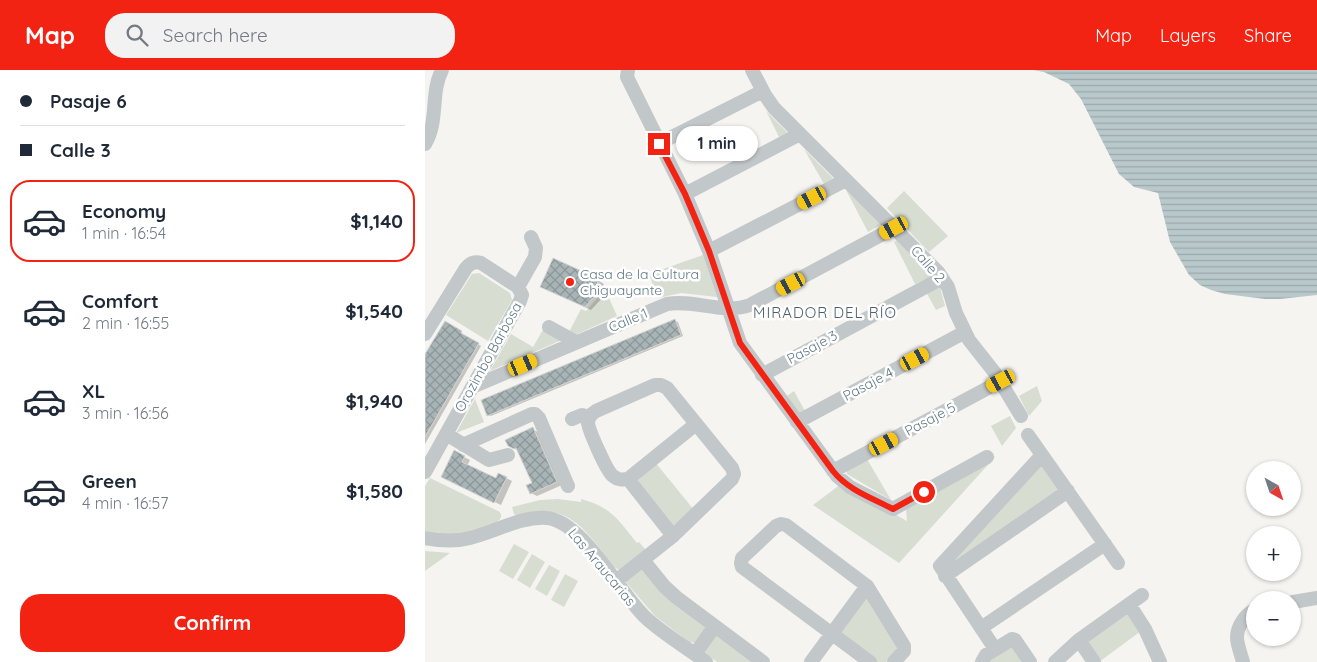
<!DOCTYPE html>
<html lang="en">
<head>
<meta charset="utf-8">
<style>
	:root { --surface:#fff; --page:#f2f2f3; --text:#1f2937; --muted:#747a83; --line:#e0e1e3; --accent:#f22313 }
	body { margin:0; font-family:Quicksand,sans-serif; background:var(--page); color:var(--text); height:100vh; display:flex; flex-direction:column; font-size:19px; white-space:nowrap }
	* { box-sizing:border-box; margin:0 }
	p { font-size:16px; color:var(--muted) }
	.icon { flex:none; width:28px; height:28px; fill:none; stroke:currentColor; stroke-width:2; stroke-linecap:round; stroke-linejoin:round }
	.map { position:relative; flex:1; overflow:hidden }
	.details { display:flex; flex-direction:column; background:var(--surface); width:425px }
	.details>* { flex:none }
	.banner { display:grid; align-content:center; height:110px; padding:0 20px; background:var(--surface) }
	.needle { width:32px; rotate:140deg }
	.buttons { position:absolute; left:821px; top:391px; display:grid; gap:10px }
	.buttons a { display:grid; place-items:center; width:55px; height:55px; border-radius:50%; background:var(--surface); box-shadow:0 1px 4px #0004; font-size:25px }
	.end { position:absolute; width:22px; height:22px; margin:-11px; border:6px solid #f22313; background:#fff; box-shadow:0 0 0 2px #fff }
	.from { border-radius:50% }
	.bubble { position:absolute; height:35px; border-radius:18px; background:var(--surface); box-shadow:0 1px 4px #0004; font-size:16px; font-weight:700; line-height:35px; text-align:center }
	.car { position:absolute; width:15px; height:30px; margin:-15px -8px; border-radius:6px; box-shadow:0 0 4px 1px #0007; background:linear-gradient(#f5c518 24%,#345 0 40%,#f5c518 0 76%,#345 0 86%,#f5c518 0) }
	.banner b { display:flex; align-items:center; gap:18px; height:48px; font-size:19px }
	.banner b+b { border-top:1px solid var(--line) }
	.banner i { width:12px; height:12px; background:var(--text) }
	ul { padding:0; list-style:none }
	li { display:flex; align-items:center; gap:15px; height:82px; margin:0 10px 8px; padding:0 10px; border:2px solid transparent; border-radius:20px }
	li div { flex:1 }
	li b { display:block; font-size:19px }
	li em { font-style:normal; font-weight:700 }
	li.current { border-color:var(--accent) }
	li>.icon { width:45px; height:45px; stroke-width:1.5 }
	.primary-button { display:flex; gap:10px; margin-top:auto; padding:10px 20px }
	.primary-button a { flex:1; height:58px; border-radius:20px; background:var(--accent); color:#fff; font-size:20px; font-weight:700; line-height:58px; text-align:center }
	header { display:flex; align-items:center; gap:30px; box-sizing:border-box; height:70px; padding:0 25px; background:var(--accent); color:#fff }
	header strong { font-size:24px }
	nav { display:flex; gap:28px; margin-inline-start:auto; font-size:18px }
	.search { width:350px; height:45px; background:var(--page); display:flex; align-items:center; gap:12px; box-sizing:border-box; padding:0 18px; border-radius:20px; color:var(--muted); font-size:19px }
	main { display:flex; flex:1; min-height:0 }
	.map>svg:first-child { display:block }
	.green { fill:#d7ddd1 }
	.water { fill:url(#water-rules) }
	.shadow { fill:#0003 }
	.building { fill:url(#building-cross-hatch); stroke:#d6d6d3 }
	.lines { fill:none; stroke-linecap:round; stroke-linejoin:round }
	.minor { stroke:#c2c7c9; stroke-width:14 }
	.route { stroke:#f22313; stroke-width:6 }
	.poi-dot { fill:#f22313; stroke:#fff; stroke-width:2 }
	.labels { text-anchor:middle; stroke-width:5; stroke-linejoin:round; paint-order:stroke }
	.street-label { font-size:14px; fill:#617a84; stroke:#fff }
	.poi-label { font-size:14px; fill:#617a84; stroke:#fff; text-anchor:start }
	.neighbourhood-label { font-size:15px; letter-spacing:1px; fill:#506269; stroke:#fff }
</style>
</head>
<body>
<header>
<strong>Map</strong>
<div class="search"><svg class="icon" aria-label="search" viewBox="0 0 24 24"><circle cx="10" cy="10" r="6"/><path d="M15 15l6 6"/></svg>Search here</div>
<nav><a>Map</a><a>Layers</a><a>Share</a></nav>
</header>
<main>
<section class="details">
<div class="banner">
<b><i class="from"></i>Pasaje 6</b>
<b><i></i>Calle 3</b>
</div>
<ul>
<li class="current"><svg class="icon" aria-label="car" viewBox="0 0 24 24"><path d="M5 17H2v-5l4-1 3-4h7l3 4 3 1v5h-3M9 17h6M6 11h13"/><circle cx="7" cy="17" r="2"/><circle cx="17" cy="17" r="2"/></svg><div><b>Economy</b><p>1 min · 16:54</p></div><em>$1,140</em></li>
<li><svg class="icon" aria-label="car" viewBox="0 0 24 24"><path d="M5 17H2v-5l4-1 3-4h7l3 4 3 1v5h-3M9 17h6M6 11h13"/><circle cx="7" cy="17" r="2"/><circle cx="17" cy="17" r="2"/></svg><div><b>Comfort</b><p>2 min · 16:55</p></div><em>$1,540</em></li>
<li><svg class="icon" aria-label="car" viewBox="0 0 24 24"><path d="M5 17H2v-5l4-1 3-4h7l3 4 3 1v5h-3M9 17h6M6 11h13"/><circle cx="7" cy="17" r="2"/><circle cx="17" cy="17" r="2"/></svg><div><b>XL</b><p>3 min · 16:56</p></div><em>$1,940</em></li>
<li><svg class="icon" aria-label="car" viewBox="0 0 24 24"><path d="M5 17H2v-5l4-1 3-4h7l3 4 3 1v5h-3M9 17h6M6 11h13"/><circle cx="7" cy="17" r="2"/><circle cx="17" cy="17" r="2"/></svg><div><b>Green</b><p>4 min · 16:57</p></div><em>$1,580</em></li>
</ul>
<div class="primary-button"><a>Confirm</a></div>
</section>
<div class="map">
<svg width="892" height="592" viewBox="0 0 892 592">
	<defs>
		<pattern id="water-rules" width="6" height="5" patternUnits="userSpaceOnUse" patternTransform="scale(1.25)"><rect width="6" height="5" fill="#b9c9cb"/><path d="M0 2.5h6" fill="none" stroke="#9aa8aa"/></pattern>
		<pattern id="building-cross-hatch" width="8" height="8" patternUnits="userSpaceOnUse" patternTransform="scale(1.25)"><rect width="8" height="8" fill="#a8b4b6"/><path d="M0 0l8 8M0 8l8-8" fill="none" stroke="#8c979a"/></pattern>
	</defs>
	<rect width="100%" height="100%" fill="#f5f4f0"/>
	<path class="green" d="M341,41L364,64L355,69Z
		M379,79L409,109L399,114Z
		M421,120L457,154L443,162Z
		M479,121L523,166L504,182L462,138Z
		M474,169L507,206L490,214L469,172Z
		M278,185L292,227L256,223L233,228L224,204Z
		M54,203L85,223L87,230L63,271L21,245L47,204Z
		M515,217L520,236L511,240L501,222Z
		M180,219L192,246L148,266L143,264L156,239L161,241Z
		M119,258L139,269L65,301L86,264L108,277Z
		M612,316L617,331L604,346L594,326Z
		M369,321L380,341L374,344L362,326Z
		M50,329L59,352L31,363Z
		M585,346L591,358L577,376L566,356Z
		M571,386L474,493L388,435L416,414L482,451L481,439L485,432Z
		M442,389L466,430L422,404L421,399Z
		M230,392L269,440L248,458L210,413Z
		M613,396L618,397L635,420L525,498L520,493Z
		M5,408L75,442C76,445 77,446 75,449C71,456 40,465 31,465C22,466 13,463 4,462L0,461V416Z
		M133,429L156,432V429C188,438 192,449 212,473L214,472L221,480L197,499L194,500L189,497C173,477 153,443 124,442C113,442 102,445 92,446L89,444L87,437L115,430Z
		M89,474L104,482L88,509L74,501Z
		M0,481L25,483L0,501Z
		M107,484L120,492L105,518L92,510Z
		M124,495L135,501L122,526L110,519Z
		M214,497L281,558L271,573L264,572L230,546L200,511Z
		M140,504L153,511L139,537L126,530Z
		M443,521L475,576L473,581L461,592H452L414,563Z
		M701,542L716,561L674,592L662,569Z
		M291,565L331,592H292L279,582Z
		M584,577L588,578L598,592H563Z"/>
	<path class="water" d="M608,0H892V225L855,229H840L800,224L786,220L775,215L764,205L745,172L733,123L709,117L694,104L656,29L644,14L619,2Z"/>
	<path class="shadow" d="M173,210L179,214L176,219L182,223L166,240L122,220Z
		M250,251L253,252L258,266L66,346L63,345Z
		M21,253L56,276L0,374V287Z
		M107,359L113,362L137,415L112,426L106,423L108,413L94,381L84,376Z
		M29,382L45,390L42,396L71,410L81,408L87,411L76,435L23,410Z"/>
	<path class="building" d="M128,188L174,209L171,216L177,218L160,237L115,217Z
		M250,249L256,265L62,346L56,330Z
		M20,251L37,261L36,263L54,273L0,367V284Z
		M108,357L132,412L105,424L101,415L107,413L91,378L89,379L83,376L80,370Z
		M29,380L40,386L37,392L71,408L73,403L82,407L69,433L16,407Z"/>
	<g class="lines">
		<path class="minor" d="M203,0L202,7L260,124L284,181L315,273L412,406L425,417L468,439L562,387
			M327,0L340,25L349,38L513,202L523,217L531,243L544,270L570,303L596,346
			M235,73L338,21
			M0,74C14,51 5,23 17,0
			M260,124L375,64
			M284,181L421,110
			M93,217L110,187L111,178L106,167
			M124,257L151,272
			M0,264L41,198C45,193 50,191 56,193L93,217L97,225L95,231L0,402
			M337,305L517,208
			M47,317L242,234C270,229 297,245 325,235L469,158
			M147,349L157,345L165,347
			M372,352L540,262
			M21,364L64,390L83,385
			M603,365L693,493
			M38,375L107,344H110L114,348L143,416
			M408,401L576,311
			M203,409L248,466
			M0,468C15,471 30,472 45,468C70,462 96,446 122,448C157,451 195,523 220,547C238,564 261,577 281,592
			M218,490L239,516L251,527L338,592
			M520,506L643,421
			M191,511L248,466L307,409L309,404L307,398L242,318L236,315H230L171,341C166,344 163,348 163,353C164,361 182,402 188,406C193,410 197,410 203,409L271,354
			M868,532L892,528
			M704,534L720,559L735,592
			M556,558L680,474
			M654,570L669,592
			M570,579L515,496L617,385
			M270,584L289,557
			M386,592L442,516
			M445,592L317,497L316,493L317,488L351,456L356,454L361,455L442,516L479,576V581L469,592
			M557,592L561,585L587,569L590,570L605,592
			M630,592L654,570L717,525
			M818,592C816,584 812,575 812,567C812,557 820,544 830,540"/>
	</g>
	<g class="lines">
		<path class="route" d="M234,74L260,124L284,181L315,273L408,401C423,420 447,428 468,439L499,422"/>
	</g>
	<circle class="poi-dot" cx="145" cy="212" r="5"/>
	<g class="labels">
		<g class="street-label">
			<text transform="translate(503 194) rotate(49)" y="5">Calle 2</text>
			<text transform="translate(203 250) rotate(-23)" y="5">Calle 1</text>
			<text transform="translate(387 277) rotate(-28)" y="5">Pasaje 3</text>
			<text transform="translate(63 287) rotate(-61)" y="5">Orozimbo Barbosa</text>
			<text transform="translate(443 314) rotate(-28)" y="5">Pasaje 4</text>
			<text transform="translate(505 349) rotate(-28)" y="5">Pasaje 5</text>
			<text transform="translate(177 497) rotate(50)" y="5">Las Araucarias</text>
		</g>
		<g class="poi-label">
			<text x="155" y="209">Casa de la Cultura<tspan x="155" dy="16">Chiguayante</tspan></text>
		</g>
		<g class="neighbourhood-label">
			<text x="400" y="248">MIRADOR DEL RÍO</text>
		</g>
	</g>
</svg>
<div class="buttons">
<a><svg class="needle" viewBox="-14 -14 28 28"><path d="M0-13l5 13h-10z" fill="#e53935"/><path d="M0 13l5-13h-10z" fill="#747a83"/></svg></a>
<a>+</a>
<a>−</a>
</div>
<i class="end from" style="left:499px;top:422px"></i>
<i class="end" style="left:234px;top:74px"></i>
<div class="bubble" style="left:251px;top:56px;width:82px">1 min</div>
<i class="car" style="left:387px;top:128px;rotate:243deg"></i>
<i class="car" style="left:469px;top:158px;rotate:242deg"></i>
<i class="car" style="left:366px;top:214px;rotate:242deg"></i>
<i class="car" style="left:490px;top:289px;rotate:62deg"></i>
<i class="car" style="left:98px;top:295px;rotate:67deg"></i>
<i class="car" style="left:576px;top:311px;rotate:242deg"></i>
<i class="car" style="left:459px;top:374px;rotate:62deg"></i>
</div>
</main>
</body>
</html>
